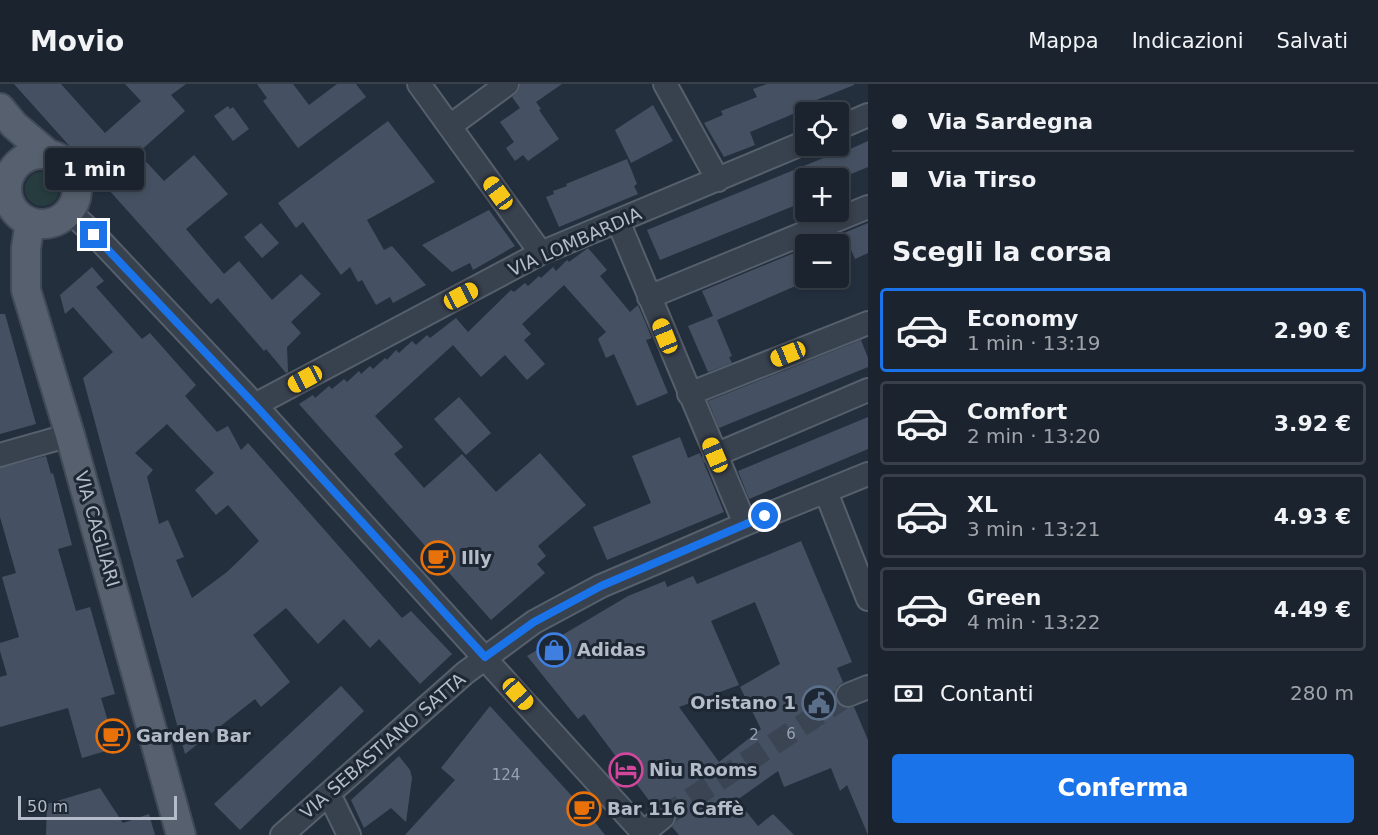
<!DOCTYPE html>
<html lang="it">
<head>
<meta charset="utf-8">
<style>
	:root { --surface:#1b232e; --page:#242b36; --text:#f1f3f6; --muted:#a0a4aa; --line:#39404a; --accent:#1a73e8 }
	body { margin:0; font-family:"DejaVu Sans",sans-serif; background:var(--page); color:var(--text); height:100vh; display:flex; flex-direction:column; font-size:22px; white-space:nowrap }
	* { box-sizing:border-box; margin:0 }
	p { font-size:20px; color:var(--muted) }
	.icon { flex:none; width:33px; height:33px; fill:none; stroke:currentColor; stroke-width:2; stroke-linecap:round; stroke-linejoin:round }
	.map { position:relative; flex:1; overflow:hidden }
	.details { display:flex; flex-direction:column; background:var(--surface); width:510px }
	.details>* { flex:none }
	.guide { display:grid; align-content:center; height:132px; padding:0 24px; background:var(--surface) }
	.buttons { position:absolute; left:795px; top:18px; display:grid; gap:12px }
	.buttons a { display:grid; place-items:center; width:54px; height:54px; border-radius:6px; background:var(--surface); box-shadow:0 3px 9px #0003,0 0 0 2px var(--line); font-size:30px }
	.scale { position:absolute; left:18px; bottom:15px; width:159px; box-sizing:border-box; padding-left:6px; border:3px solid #b4bcc9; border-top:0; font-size:16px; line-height:21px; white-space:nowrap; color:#b4bcc9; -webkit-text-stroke:4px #1d2633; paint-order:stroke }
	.end { position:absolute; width:27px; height:27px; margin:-14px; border:8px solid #1a73e8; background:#fff; box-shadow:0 0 0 3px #fff }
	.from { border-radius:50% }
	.bubble { position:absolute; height:42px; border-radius:6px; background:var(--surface); box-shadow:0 3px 9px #0003,0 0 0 2px var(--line); font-size:20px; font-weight:600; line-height:42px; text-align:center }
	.car { position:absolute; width:18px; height:36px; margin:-18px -9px; border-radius:8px; box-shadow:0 0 4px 2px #0007; background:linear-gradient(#f5c518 24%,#345 0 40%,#f5c518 0 76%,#345 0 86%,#f5c518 0) }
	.guide b { display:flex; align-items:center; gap:21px; height:57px; font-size:22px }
	.guide b+b { border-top:2px solid var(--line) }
	.guide i { width:15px; height:15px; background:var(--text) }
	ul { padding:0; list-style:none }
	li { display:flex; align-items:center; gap:18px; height:84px; margin:0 12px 9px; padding:0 12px; border:3px solid var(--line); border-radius:6px }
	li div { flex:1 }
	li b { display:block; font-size:22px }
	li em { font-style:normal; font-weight:600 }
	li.active { border-color:var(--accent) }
	li>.icon { width:54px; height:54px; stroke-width:1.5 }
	h2 { padding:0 24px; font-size:27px; line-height:72px }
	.pay { display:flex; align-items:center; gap:15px; height:66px; padding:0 24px; font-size:22px }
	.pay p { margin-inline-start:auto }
	.button { display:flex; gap:12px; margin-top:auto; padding:12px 24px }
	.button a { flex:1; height:69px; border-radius:6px; background:var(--accent); color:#fff; font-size:24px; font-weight:600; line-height:69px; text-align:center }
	header { display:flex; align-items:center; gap:36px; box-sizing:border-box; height:84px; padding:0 30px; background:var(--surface); border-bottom:2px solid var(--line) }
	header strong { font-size:28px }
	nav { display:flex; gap:33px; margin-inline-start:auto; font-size:21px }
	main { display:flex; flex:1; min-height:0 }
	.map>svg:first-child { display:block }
	.green { fill:#263c3f }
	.building { fill:#455162; fill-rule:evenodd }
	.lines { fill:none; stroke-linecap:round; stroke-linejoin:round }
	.minor-tunnel { stroke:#3a4453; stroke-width:22; stroke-dasharray:22 11; stroke-linecap:butt }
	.minor-casing { stroke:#565f6c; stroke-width:26 }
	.major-casing { stroke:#414a57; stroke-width:32 }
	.minor { stroke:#38414e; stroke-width:22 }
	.major { stroke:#56606e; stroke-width:28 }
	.route { stroke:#1a73e8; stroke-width:8 }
	.labels { text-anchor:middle; stroke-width:6; stroke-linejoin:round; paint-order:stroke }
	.number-label { font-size:15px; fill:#98a1af }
	.street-label { font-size:18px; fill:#b4bcc9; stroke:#1d2633 }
	.poi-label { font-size:18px; font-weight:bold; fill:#b4bcc9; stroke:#1d2633; text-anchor:start }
</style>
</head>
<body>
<header>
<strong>Movio</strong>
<nav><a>Mappa</a><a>Indicazioni</a><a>Salvati</a></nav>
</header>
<main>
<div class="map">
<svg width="868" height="751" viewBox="0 0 868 751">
	<rect width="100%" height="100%" fill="#242f3e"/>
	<path class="green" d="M25 105a17 17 0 1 1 34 0a17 17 0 1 1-34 0Z"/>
	<path class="building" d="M14,0H61L105,49L141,17L125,0H186L171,11L185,27L138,69L164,97L194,71L228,110L186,145L224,190L239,177L272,216L301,190L321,210L291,238L301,249L287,263L288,288L286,289L266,265L264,267L218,214L211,220Z
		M257,0H293L309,21L337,0H356L366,13L298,64L263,17L267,14Z
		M520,0H562L536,18L541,25L539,26L559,55L528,77L523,71L515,77L506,64L514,58L500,38L520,24L512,13L519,6Z
		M767,0H854V1L804,21L805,25L750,48L755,61L724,73L704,39L723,31L721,27L757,13L753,5Z
		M653,21L673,57L631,79L615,46Z
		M228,22L230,25L233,23L249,45L233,57L214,32Z
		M388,37L435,98L367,136L384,166L392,162L426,201L393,219L390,213L376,221L362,196L358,198L350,183L341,191L303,138L296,144L278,119Z
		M868,57V83L841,94H806V117L660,176L647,146L838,68L839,70Z
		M627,75L637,100L634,102L638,110L559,143L546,113L554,110L553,107L567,102L566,100Z
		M489,126L515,162L473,186L470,179L452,188L422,161Z
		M261,139L279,159L262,174L244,153Z
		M868,139V169L855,175L844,149Z
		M588,164L607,186L600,192L630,228L638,221L652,254L646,256L668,309L637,322L614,270L606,274L598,255L606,248L564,201L522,240L531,250L524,256L545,280L527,296L505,271L481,293L453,261L375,332L403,363L394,370L424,404L462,370L496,408L540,369L586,421L538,462L546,472L537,480L545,489L491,536L299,320L313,311L315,314L329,302L332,305L344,295L347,298L359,287L361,290L370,282L373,285L385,274L387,276L396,266L399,269L412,257L416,261L427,251L430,254L456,234L468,248L511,206L514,208L525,199L528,202L539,192L541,194L553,183L556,187L567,176L569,178Z
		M806,164L807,197L717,236L732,272L729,273L732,279L708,288L688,242L713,232L702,207Z
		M92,183L104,197L96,203L142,255L150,249L196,301L185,312L217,348L228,342L241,366L248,359L402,534L411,527L452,570L420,600L379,555L370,564L344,535L318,560L286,524L253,551L290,598L261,623L255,615L185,670L83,294L113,268L73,223L65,230L60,211ZM167,340L214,389L195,406L216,431L228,421L259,457L227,488L192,514L176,476L184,473L168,436L159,440L147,393L153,386L135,369Z
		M0,230H5L36,340L0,350Z
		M861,256L868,274V283L719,344L708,317Z
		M459,313L491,349L466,371L434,335Z
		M868,333V365L749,415L738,387Z
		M680,353L688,374L700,369L724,428L607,476L593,443L651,419L632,372Z
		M46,372L51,390L53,389L72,461L58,465L76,527L90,523L115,610L101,614L116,664L82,674L68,624L0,643V593L7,591L0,567V559L19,553L2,493L16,489L0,433V384Z
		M801,457L852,578L837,584L843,598L837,603L835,610L836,617L840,622L847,624L854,623L868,656V751L847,701L840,707L831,684L784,703L778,687L737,716L758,742L773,730L794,751H679L672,743L676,737V732L673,724L668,721L662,720L654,723L584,630L578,635L527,572L628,512L665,497L667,503L693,492L697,500ZM755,518L780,580L740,603L761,645L719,678L679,623L739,601L711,537Z
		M341,602L364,627L240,746L214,720Z
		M490,622L590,732L605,751H405L455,696L441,684Z
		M399,672L410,686L412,694L406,738L391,724L364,744L351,716Z
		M100,704L123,739L149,730L155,751H46L47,720Z"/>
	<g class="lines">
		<path class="minor-tunnel" d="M663,733L848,611"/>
		<defs>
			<path id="minor" d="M419,0L541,169
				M665,0L718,96
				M450,42L507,0
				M838,44L868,31
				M69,127L95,151L255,321L645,751
				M618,137L745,440
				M649,213L868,123
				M689,310L868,239
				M255,321L541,169L806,58
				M0,371L70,351
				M715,371L868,306
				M826,408L868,515
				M848,611L868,603
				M329,710L349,751
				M643,749L663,733
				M282,751L465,589L534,538L601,502L648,482L745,440L868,390"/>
			<path id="major" d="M0,24L14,41L48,70
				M7 105a35 35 0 1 1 70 0a35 35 0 1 1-70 0Z
				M30,138L26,164V206L70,351L181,751"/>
		</defs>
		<use href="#minor" class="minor-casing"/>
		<use href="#major" class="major-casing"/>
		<use href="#minor" class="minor"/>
		<use href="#major" class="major"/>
	</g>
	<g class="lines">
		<path class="route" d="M94,151L255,321L485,573L534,538L601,502L765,432"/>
	</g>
	<defs>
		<symbol id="cafe-ring" viewBox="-11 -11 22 22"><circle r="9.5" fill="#1d2633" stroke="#e8710a" stroke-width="1.5"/><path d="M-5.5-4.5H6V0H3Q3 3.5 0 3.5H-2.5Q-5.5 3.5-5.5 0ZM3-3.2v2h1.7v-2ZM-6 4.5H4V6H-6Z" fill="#e8710a"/></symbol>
		<symbol id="shop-ring" viewBox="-11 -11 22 22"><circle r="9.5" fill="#1d2633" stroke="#3f7fe0" stroke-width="1.5"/><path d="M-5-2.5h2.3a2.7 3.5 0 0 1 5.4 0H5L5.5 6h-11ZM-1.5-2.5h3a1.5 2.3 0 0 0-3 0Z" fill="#3f7fe0"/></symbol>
		<symbol id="civic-ring" viewBox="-11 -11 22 22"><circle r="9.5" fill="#1d2633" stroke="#5c6f8a" stroke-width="1.5"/><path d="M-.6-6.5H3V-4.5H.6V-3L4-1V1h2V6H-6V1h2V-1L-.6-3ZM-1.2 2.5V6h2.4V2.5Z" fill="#5c6f8a"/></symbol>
		<symbol id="hotel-ring" viewBox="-11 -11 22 22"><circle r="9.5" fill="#1d2633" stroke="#d1479c" stroke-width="1.5"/><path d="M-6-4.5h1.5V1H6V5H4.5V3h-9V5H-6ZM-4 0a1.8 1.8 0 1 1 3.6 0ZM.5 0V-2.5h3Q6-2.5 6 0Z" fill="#d1479c"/></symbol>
	</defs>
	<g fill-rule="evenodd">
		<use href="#cafe-ring" x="419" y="455" width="38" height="38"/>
		<use href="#shop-ring" x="535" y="547" width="38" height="38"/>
		<use href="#civic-ring" x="800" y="600" width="38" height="38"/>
		<use href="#cafe-ring" x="94" y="633" width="38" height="38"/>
		<use href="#hotel-ring" x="607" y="667" width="38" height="38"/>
		<use href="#cafe-ring" x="565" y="706" width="38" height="38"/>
	</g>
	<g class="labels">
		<g class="number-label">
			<text x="791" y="655">6</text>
			<text x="754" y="656">2</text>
			<text x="506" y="696">124</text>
		</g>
		<g class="street-label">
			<text transform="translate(575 158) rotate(-24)" y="6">VIA LOMBARDIA</text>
			<text transform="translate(97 445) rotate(74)" y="6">VIA CAGLIARI</text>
			<text transform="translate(383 662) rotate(-41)" y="6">VIA SEBASTIANO SATTA</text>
		</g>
		<g class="poi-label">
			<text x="461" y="480">Illy</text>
			<text x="577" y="572">Adidas</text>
			<text x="796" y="625" text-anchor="end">Oristano 1</text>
			<text x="136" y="658">Garden Bar</text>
			<text x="649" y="692">Niu Rooms</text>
			<text x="607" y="731">Bar 116 Caffè</text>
		</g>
	</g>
</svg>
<div class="buttons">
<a><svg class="icon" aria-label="locate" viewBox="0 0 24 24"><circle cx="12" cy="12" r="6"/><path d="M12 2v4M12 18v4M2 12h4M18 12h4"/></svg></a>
<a>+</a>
<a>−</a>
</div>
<div class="scale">50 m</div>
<i class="end from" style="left:765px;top:432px"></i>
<i class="end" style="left:94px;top:151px"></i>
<div class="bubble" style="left:45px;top:64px;width:99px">1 min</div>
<i class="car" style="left:498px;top:109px;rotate:324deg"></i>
<i class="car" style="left:461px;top:212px;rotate:62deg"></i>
<i class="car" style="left:665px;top:252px;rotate:338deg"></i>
<i class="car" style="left:788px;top:270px;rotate:248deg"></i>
<i class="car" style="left:305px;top:295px;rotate:242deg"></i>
<i class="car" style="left:715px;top:371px;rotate:337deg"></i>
<i class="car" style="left:518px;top:610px;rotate:138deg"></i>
</div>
<section class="details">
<div class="guide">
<b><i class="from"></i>Via Sardegna</b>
<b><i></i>Via Tirso</b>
</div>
<h2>Scegli la corsa</h2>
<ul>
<li class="active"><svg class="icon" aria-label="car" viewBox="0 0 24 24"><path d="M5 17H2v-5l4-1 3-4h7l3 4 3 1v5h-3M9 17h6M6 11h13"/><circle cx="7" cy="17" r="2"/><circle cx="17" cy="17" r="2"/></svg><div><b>Economy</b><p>1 min · 13:19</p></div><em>2.90 €</em></li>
<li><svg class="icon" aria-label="car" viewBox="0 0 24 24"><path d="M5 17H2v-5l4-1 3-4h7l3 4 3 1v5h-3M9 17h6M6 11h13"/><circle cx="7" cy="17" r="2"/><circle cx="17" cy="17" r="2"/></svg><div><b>Comfort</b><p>2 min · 13:20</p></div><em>3.92 €</em></li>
<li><svg class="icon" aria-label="car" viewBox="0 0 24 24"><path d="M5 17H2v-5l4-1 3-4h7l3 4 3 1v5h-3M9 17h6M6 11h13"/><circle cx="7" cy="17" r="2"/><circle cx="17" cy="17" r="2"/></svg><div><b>XL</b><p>3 min · 13:21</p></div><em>4.93 €</em></li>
<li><svg class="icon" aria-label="car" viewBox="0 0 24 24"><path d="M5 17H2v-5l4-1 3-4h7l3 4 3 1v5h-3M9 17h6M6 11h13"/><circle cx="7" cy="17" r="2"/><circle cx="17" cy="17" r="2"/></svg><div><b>Green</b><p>4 min · 13:22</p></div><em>4.49 €</em></li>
</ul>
<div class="pay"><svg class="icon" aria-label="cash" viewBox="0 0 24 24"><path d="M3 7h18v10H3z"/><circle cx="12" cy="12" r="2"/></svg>Contanti<p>280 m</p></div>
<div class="button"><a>Conferma</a></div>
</section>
</main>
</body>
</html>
